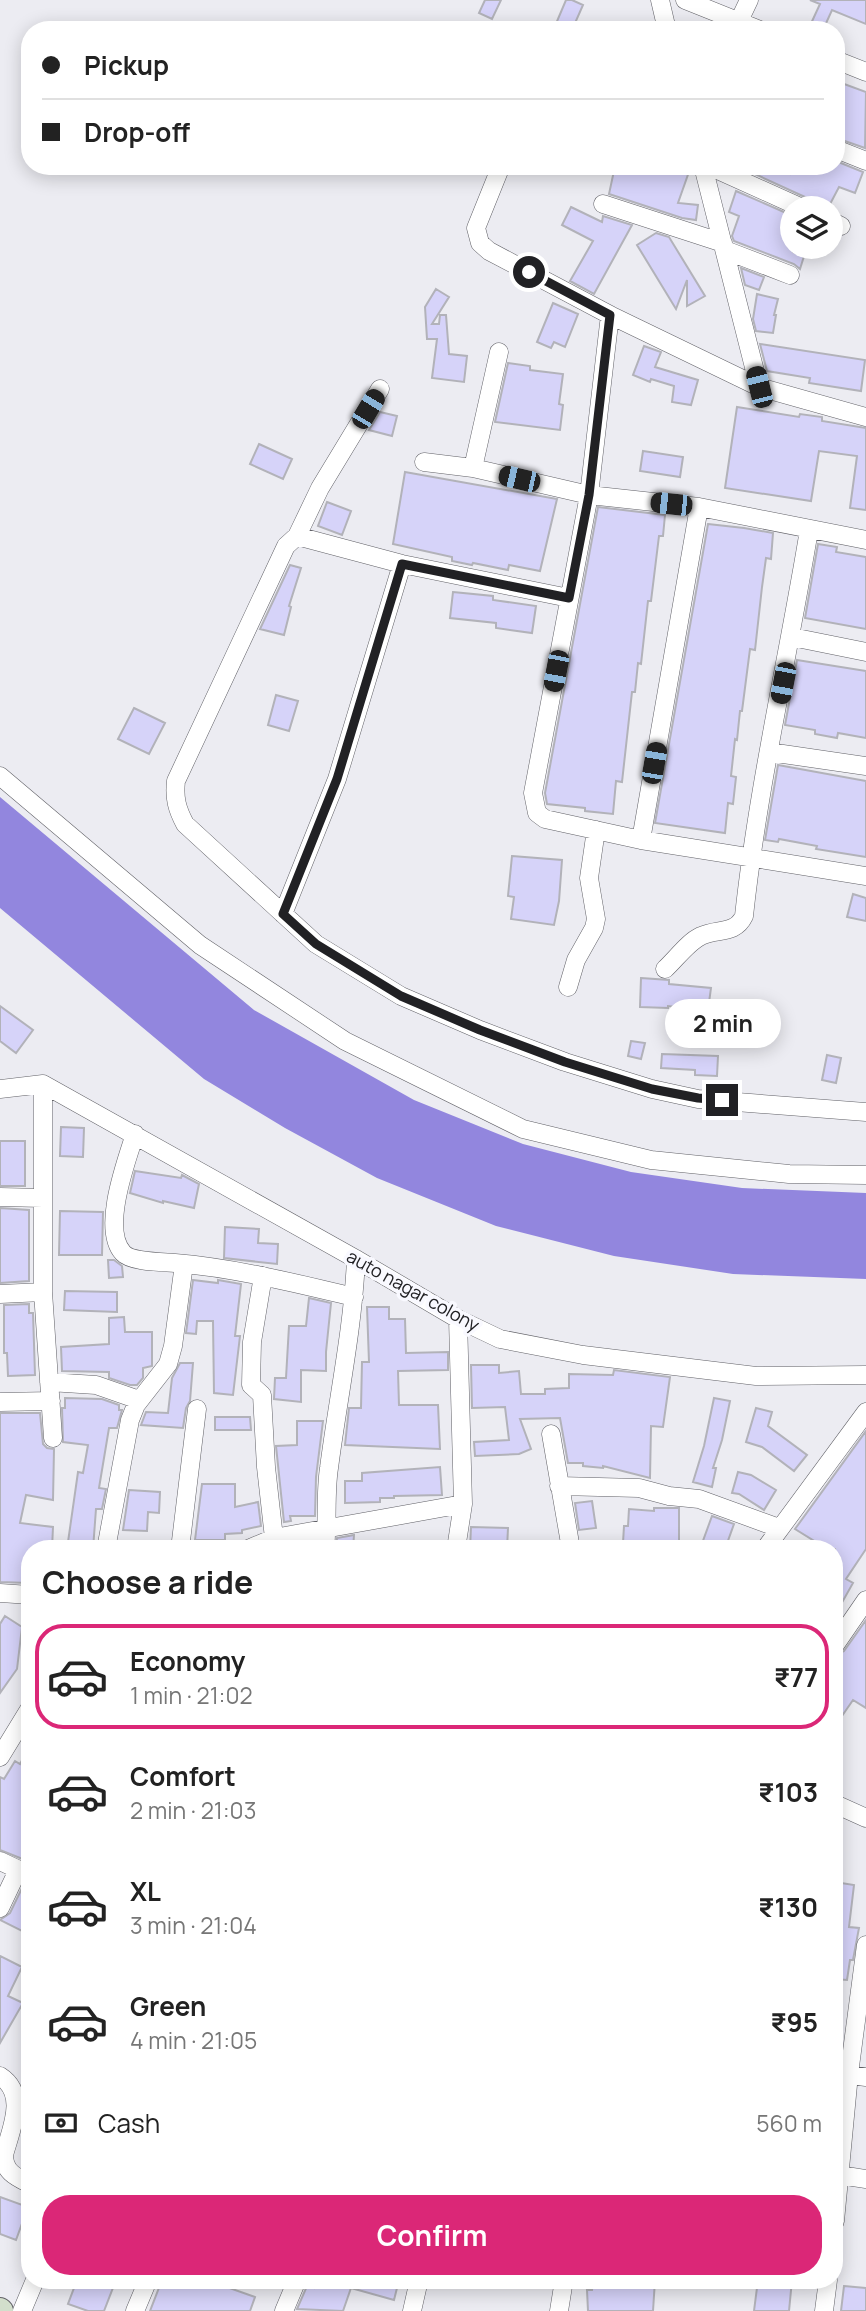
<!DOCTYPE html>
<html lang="en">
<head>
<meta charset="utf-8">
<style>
	:root { --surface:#fff; --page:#f6f6f6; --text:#222; --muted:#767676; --line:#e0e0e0; --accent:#db2777 }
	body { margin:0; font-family:Manrope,sans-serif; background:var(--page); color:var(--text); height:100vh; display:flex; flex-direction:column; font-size:26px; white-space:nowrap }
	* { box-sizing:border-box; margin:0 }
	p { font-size:23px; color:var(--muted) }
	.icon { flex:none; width:38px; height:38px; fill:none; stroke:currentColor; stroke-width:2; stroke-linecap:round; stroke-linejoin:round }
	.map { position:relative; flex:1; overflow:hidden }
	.details { position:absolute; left:21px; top:1540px; width:822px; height:749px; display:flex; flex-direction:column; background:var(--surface); border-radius:28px; box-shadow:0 4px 18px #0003 }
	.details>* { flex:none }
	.hud { position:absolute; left:21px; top:21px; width:824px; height:154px; border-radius:28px; box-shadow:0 4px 18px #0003; display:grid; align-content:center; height:154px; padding:0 21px; background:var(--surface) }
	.controls { position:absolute; left:780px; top:196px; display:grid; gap:14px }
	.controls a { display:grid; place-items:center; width:63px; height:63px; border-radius:50%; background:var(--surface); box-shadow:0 4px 18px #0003; font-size:35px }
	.end { position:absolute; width:32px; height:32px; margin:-16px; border:9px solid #212124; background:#fff; box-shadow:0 0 0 4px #fff }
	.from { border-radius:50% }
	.bubble { position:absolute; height:49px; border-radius:24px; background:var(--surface); box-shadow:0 4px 18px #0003; font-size:23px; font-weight:700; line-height:49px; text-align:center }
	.car { position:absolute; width:21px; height:42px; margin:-21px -10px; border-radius:9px; box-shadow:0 0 5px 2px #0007; background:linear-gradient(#222 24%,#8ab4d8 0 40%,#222 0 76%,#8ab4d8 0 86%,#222 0) }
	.hud b { display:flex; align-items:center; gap:24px; height:66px; font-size:26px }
	.hud b+b { border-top:2px solid var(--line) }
	.hud i { width:18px; height:18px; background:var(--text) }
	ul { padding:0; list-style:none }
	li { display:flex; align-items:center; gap:21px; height:105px; margin:0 14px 10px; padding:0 7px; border:4px solid transparent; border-radius:28px }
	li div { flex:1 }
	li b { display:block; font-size:26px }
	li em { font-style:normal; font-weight:700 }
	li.on { border-color:var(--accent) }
	li>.icon { width:63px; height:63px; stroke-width:1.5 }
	h2 { padding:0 21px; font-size:32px; line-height:84px }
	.pay { display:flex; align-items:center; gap:18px; height:77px; padding:0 21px; font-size:26px }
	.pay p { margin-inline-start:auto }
	.cta { display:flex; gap:14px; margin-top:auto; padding:14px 21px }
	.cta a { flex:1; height:80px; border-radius:28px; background:var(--accent); color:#fff; font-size:28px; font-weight:700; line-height:80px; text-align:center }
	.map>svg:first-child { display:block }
	.water { fill:#9286de }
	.building { fill:#d6d3f9; stroke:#b2b2b9; stroke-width:2 }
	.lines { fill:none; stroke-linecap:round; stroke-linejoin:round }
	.street-casing { stroke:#616167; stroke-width:19 }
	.secondary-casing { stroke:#616167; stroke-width:26 }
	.street { stroke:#fff; stroke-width:18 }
	.secondary { stroke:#d2dfcc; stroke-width:24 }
	.route { stroke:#212124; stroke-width:9 }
	.labels { text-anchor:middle; stroke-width:7; stroke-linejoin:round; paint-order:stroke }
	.street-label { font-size:18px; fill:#212124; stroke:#f9f9ff }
</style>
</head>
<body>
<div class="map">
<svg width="866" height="2311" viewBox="0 0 866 2311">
	<rect width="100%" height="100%" fill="#ececf2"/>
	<path class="water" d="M0,797L254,1010L414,1100L523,1144L631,1172L742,1188L866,1193V1279L733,1274L614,1256L496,1226L377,1178L285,1128L204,1079L0,908Z"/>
	<path class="building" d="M485,0H501L492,19L479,13Z
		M566,0H572L583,5L572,30H564L555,26Z
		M810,0H866V24L832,10L823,30H808L820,4Z
		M836,81L866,92L865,148L836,138Z
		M836,161L863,172L855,193L839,187L828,208H823L807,198L744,169L745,166H771L790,174L793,166H836Z
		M615,166H691L678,203L698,205L696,220L682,218L609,194Z
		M736,191L793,216V252L804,256L800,269L794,264L734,241L732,236L739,216L729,212Z
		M571,207L602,222L603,216L632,225L594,294L570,281L593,241L562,225Z
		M656,233L669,237L705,296L687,306V280L676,309L637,245Z
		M741,268L764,277L759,290L745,285Z
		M436,289L449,297L432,324H439L440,315H446L449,354L467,356L464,382L432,378L437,339H427L425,307Z
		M757,294L778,299L774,315H776L773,333L756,331L753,319Z
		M553,303L578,314L565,347L554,342L551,348L537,342Z
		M760,344L865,360L861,391L809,383L810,378L767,371Z
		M644,346L661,352L655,367L698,380L691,405L672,402L674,386L651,379L650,382L633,375Z
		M508,363L530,366V370L563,374L559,404L563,405L560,430L495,422Z
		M737,407L799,417L800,414L822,417V421L866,428V510L850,508L857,456L819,451L811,501L725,488Z
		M380,412L397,416L392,436L369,430Z
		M259,444L292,459L283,479L250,464Z
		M643,451L683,457L680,477L640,471Z
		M405,472L557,499L540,571L509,565L508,570L473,563L472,565L452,561V557L393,544Z
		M327,502L351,511L342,535L318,526Z
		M598,507L665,515L663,536H659L651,601H648L641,664L638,663L635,692H632L622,782L616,781L613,814L585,811V808L547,804L545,793Z
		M708,524L744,528L773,533L771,559L766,558L762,587L755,650L750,649L742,711H740L737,740L735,739L731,776L736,777L733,804L728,803L725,833L655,823Z
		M818,544L837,547L836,552L866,557V629L805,618Z
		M290,565L301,568L289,606L291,607L284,635L260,629Z
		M453,592L493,596V600L536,606L532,633L496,628V623L450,618Z
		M797,660L866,671V738L838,733L837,738L815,734V730L785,725Z
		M276,695L298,701L289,731L268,725Z
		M134,708L165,723L149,754L118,739Z
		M778,765L866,781V857L816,849L817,846L779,839L778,842L765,840Z
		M512,856L562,860L559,901L554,925L511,919L514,897L508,896Z
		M853,894L866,898V921L847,917Z
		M641,978L669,980V984L711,988L708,1010L668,1006V1008L640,1007Z
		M0,1006L33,1030L16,1053L0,1041Z
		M631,1041L645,1043L641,1059L628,1056Z
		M662,1054L718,1056L717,1076L695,1075V1070L661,1068Z
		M827,1055L841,1058L836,1083L822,1080Z
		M61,1127L84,1128L83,1157L60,1156Z
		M0,1141H25V1186H0Z
		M135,1171L181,1178L182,1175L199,1184L194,1208L163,1201V1203L130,1193Z
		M0,1208L29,1210V1281L0,1283Z
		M60,1211L103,1212L102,1255H59Z
		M225,1227L259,1229L258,1243L278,1244L277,1264L224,1258Z
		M108,1260H114L122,1266L123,1277L109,1278Z
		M193,1280L218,1283V1280L241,1284L235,1336H240L233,1395L214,1393L213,1321H197L196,1334L186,1333Z
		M65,1291L117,1292V1312L64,1310Z
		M309,1298L331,1303L326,1352V1371L301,1370V1402L274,1399L275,1378H286L289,1326H306Z
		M29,1304V1313H33L35,1375L8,1376L7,1353H4V1305Z
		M367,1307H389V1319H405L406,1353L448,1352V1370L398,1371L399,1405H438L440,1449L345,1445L349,1408H361L362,1362H369Z
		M124,1317L125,1332H152V1366L143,1368V1378L137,1385H130L109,1378V1372L62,1371L61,1347L109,1344V1318Z
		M180,1363H193L190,1401L186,1408L183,1428L141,1425L146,1412L168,1413L172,1378Z
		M471,1365H499V1373L519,1371L521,1394H545V1389L569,1388V1374L613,1375L614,1370L670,1377L663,1427L651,1426L650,1478L603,1466V1468L583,1466V1463H568L560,1418L520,1419L531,1449L519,1454L475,1456L474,1442L509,1440L505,1407L472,1408Z
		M65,1398L102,1399L119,1405V1410H122L117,1428H109L99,1488L106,1489L102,1509H96L93,1549H67L78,1472L83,1473L88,1445L63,1442L62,1408H65Z
		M714,1398L730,1401L722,1440L713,1468H716L712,1487L693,1482L704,1446Z
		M756,1408L772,1412L768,1426L807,1455L794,1471L762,1447L746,1442Z
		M0,1413H40L43,1444L47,1448L54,1449L53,1500L26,1495L20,1523L53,1527L52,1549H30L28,1583L0,1582Z
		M215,1417H250L251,1430H215Z
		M297,1421H323L316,1477L315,1516H290L291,1521L284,1522L276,1446L297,1445Z
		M866,1431V1549L846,1579L853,1583L835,1615V1549H817L819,1544L795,1529Z
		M440,1467L442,1495L394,1496V1498H380V1502L345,1503V1481H362V1473Z
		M738,1472L751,1475L776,1490L764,1510L739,1494L732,1493Z
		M202,1484H235V1507L258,1502L261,1526L242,1530V1533L225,1534V1540H195Z
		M129,1490L160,1492L159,1513L148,1512L147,1531L123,1530Z
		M592,1501L596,1528L579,1530L575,1503Z
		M654,1508H679V1542L623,1543L624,1526H628L629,1509L654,1511Z
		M712,1516L734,1524L725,1549H700Z
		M471,1527L508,1528L507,1549H470Z
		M354,1535L353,1549H336L337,1538Z
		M5,1616L22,1627L17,1669L0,1693V1624Z
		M866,1620V1708L853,1700L835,1726V1656L844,1651Z
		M30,1746V1862L0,1850V1777L4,1779L15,1761L20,1764Z
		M835,1882L854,1885L849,1927L859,1928L853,1960H850L847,1980L835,1979Z
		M22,1888L30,1892V1935L0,1920L10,1913Z
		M0,1956L22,1967L8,1996L23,2003L0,2043Z
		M0,2197L28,2207L16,2240L0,2234Z
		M77,2280H116L104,2311H88L68,2304Z
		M162,2280H222L221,2285L255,2297L250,2311H150Z
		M316,2280H399L394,2300L351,2288L343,2311L297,2309L307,2286L314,2288Z
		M593,2280H655L653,2311H588L587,2290H592Z
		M758,2280H792L789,2311H754Z
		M844,2286L866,2288V2311H841Z"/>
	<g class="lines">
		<defs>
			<path id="street" d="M660,0L667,30
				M685,0L760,30
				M739,21L749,0
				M836,60L866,72
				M836,149L866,161
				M501,166L476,228L480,243L489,251L610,315L759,387L866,417
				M703,166L759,387
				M709,166L802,208
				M603,204L723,243
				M831,221L841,226
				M725,250L790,275
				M610,315L589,495L533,793L537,813L545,819L641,840L866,876
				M499,352L473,468L589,495L699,507L866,540
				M424,462L473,468
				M297,536L320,488L380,389
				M569,598L402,564L297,536L286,546L176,781C174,798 177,809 185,824L316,944L401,996L480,1030L565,1062L652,1089L698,1099L866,1112
				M792,637L866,652
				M769,752L866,766
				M0,776L200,945L345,1041L523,1129L651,1160L789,1174L866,1175
				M641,840L699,507
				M283,914L337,779L402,564
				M665,969C676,959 688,942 701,936C717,928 735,935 744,916C758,786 788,658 809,530
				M568,987L576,960L594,928L596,919L589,878L596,830
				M43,1084V1292L53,1438
				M0,1089L43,1084L356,1259L458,1319L500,1339L583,1355L756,1376L866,1375
				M135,1134C126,1162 101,1229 123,1253C131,1262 163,1262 175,1263C235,1268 295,1283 354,1297
				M0,1197L43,1198
				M263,1276L252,1342L251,1385L262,1395L266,1467L274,1538
				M0,1294L43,1292
				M49,1382L96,1385L139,1400
				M0,1402L51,1401
				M551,1434L571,1549
				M559,1486L639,1488L669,1496L699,1499L779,1528
				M106,1549L130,1420L136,1405L168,1364L173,1346L184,1264
				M180,1549L197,1409
				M248,1549L274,1538L463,1504
				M325,1549C328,1522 325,1494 329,1468C338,1398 353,1329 356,1259
				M456,1549L463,1504L458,1319
				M765,1549L866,1412
				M0,1593L30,1595
				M835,1645L866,1600
				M0,1757L30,1708
				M835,1804L866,1818
				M0,1861L30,1875
				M0,1908L18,1870
				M835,2073L866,2077
				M0,2076C28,2094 11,2129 4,2155C4,2172 16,2177 30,2184
				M840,2175L866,2179
				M835,2221L849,2074L866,1945
				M22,2311L35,2280
				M135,2311L148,2280
				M284,2311L297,2280
				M412,2311L419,2280
				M559,2311L564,2280
				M824,2311L828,2280"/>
			<path id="secondary" d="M0,2310L1,2311"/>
		</defs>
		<use href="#street" class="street-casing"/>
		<use href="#secondary" class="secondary-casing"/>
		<use href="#street" class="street"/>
		<use href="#secondary" class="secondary"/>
	</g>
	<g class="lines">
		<path class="route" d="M529,272L610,315L589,495L569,598L402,564L337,779L283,914L316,944L401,996L480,1030L565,1062L652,1089L698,1098L722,1100"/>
	</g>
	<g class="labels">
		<g class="street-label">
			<text transform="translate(413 1291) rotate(29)" y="6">auto nagar colony</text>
		</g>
	</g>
</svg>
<div class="controls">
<a><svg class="icon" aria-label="layers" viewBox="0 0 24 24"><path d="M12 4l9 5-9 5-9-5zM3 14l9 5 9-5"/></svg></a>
</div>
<i class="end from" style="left:529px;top:272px"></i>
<i class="end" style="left:722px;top:1100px"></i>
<div class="bubble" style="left:665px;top:999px;width:116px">2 min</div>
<i class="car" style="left:759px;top:387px;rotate:346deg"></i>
<i class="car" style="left:368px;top:409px;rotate:31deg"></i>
<i class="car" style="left:519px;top:479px;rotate:283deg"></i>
<i class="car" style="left:671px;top:504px;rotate:276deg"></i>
<i class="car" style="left:556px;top:671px;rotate:191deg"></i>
<i class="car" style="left:783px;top:683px;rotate:191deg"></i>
<i class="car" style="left:654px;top:763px;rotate:10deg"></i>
<div class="hud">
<b><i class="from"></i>Pickup</b>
<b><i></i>Drop-off</b>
</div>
<section class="details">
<h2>Choose a ride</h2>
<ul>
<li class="on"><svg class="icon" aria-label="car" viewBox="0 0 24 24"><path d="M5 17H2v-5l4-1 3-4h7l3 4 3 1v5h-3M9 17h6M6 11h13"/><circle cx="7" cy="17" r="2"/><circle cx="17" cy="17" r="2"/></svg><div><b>Economy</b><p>1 min · 21:02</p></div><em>₹77</em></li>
<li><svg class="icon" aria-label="car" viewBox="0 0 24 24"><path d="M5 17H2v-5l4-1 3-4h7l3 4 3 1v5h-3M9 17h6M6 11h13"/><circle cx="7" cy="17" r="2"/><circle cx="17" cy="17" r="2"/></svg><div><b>Comfort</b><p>2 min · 21:03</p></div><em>₹103</em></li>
<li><svg class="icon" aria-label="car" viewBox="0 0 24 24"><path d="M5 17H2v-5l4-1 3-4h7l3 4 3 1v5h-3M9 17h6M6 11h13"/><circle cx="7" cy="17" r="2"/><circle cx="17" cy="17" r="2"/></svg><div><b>XL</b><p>3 min · 21:04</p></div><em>₹130</em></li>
<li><svg class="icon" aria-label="car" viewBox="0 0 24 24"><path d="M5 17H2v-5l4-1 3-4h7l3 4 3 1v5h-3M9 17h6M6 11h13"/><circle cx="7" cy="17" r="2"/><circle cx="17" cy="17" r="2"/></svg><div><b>Green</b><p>4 min · 21:05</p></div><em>₹95</em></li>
</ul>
<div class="pay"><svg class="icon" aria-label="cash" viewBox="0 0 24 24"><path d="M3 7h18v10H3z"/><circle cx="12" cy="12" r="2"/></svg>Cash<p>560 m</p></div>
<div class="cta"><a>Confirm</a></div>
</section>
</div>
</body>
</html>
